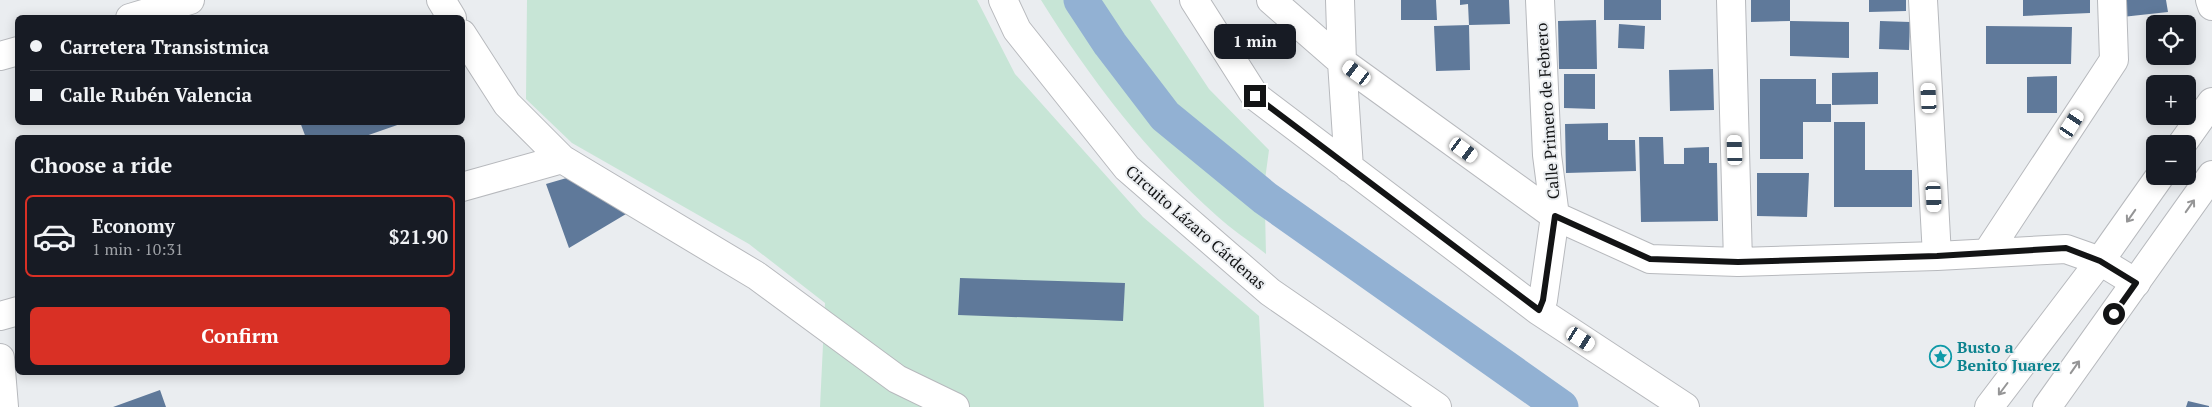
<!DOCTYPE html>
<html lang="en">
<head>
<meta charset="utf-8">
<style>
	:root { --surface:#171b24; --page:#242831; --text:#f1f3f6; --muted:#9ea1a6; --line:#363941; --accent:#d93025 }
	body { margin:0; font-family:"PT Serif",serif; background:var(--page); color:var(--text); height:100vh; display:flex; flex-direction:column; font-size:19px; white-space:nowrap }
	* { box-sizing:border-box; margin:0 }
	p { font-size:16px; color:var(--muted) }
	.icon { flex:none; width:28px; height:28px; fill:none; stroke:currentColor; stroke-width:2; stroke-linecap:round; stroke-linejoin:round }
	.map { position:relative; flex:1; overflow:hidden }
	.drawer { position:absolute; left:15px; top:135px; width:450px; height:240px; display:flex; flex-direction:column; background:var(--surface); border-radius:8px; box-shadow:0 2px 12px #0003 }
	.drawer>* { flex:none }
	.hud { position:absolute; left:15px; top:15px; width:450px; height:110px; border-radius:8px; box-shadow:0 2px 12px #0003; display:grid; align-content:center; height:110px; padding:0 15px; background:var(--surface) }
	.controls { position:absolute; left:2146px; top:15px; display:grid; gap:10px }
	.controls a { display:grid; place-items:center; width:50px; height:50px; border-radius:8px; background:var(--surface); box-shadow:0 2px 12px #0003; font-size:25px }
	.end { position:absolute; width:22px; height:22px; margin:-11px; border:6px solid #131415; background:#fff; box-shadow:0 0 0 2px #fff }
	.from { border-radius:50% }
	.bubble { position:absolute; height:35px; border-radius:8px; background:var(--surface); box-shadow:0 2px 12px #0003; font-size:16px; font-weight:700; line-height:35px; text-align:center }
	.car { position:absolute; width:15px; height:30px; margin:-15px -8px; border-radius:6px; box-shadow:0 0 4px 1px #0007; background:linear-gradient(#fff 24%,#345 0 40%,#fff 0 76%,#345 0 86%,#fff 0) }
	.hud b { display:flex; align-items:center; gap:18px; height:48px; font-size:19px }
	.hud b+b { border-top:1px solid var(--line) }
	.hud i { width:12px; height:12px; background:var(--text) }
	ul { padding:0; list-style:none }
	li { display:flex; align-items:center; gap:15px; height:82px; margin:0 10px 8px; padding:0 5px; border:2px solid var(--line); border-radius:8px }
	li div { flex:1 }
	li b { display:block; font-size:19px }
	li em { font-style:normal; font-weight:700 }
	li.active { border-color:var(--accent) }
	li>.icon { width:45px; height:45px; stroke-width:1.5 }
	h2 { padding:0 15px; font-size:22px; line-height:60px }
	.action { display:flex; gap:10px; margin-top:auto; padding:10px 15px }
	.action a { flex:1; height:58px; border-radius:8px; background:var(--accent); color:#fff; font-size:20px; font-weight:700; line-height:58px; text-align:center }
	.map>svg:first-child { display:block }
	.green { fill:#c7e5d6 }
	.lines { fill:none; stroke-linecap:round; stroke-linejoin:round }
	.canal { stroke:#92b1d3; stroke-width:35 }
	.building { fill:#5f799a }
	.minor-casing { stroke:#b7b9bd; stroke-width:30 }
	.major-casing { stroke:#b7b9bd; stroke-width:30 }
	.minor { stroke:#fff; stroke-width:28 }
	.major { stroke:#fff; stroke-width:28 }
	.oneway { stroke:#959596 }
	.route { stroke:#131415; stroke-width:6 }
	.labels { text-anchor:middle; stroke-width:4; stroke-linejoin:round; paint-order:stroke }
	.street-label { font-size:16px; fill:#131415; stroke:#eaedf0 }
	.culture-label { font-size:16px; font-weight:bold; fill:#0d838f; stroke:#eaedf0; text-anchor:start }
</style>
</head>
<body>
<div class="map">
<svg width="2212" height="407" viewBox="0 0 2212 407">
	<rect width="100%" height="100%" fill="#eaedf0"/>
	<path class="green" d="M527,0H977L1015,74L1143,217L1259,316L1264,407H820L825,303L749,244L572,143L526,99Z
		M1041,0H1073L1164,129L1265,211L1266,254C1250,241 1232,230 1217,216C1148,154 1090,79 1041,0Z
		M1095,0H1150L1209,89L1269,150L1264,187L1176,110Z"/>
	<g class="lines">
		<path class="canal" d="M1081,0L1110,44L1165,116L1265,198L1561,407"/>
	</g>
	<path class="building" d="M1401,0H1436L1437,20H1401Z
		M1460,0H1509L1510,24L1469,25L1468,4L1460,5Z
		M1604,0H1661V20H1604Z
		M1751,0H1790V21L1849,22V58L1790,56V21L1751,22Z
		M1869,0H1906V11L1869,12Z
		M2023,0H2090V13L2023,16Z
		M2121,0H2166L2168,12L2122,17Z
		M1596,20L1597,69H1559L1558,21Z
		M1880,21L1910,22L1909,50L1879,49Z
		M1619,24L1645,26L1644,49L1618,48Z
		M1469,25L1470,70L1436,71L1434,26Z
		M1986,26L2072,27L2071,64H1986Z
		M1713,69L1714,110L1670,111L1669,70Z
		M1878,72V104L1832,105V73Z
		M1564,74H1595V109L1564,108Z
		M2057,76V113H2027V77Z
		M1760,79H1816V104H1831V122H1803V159H1760Z
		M300,122H402L403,123L360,138H306Z
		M1834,122H1865V170H1912V207H1834Z
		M1608,123V140H1635L1636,171L1566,173L1565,124Z
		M1639,137H1663L1664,164H1684V148L1709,147V163H1717L1718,221L1641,222Z
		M1757,173H1809L1807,217L1757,216Z
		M570,177L626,214L569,248L546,184Z
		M960,278L1125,283L1123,321L958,315Z
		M160,390L166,407H113Z
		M2188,401L2209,406V407H2186Z"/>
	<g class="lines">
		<defs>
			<path id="minor" d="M441,0L452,18
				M1003,0L1017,30L1127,168L1270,292L1437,407
				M1194,0L1255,96L1539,311L1685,407
				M1271,0L1342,62L1555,216L1650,259L1738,262L1937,256L2066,249L2100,261L2136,283
				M1340,0L1342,62L1349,168
				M1731,0L1738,262
				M1923,0L1937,256
				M2210,0L2212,6
				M130,18L190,0
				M462,34L507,104L562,159L757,276L897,379L955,407
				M0,56L18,51
				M462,187L562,159
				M1987,253L2114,60L2112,0
				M1539,311L1543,300L1555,216L1547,155L1540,0
				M0,316L18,311
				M0,358L4,407"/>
			<path id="major" d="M2182,144L2212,102
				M1989,407L2100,261L2160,176
				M2047,407L2212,175"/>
		</defs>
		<use href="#minor" class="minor-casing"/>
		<use href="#major" class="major-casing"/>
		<use href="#minor" class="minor"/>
		<use href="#major" class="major"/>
	</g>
	<defs><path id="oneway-shaft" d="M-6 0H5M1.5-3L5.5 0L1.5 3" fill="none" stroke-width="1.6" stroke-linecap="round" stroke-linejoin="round" transform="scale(1.25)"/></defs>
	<g class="oneway">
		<use href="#oneway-shaft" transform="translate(2190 206) rotate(-55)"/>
		<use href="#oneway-shaft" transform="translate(2131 216) rotate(125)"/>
		<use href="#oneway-shaft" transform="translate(2075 367) rotate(-55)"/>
		<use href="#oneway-shaft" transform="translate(2003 389) rotate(127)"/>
	</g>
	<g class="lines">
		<path class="route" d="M1255,96L1539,310L1543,300L1555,216L1650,259L1738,262L1937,256L2066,248L2100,261L2136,283L2114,314"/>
	</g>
	<defs>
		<symbol id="sight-ring" viewBox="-11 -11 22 22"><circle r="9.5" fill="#eaedf0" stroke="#0f9aa8" stroke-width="1.5"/><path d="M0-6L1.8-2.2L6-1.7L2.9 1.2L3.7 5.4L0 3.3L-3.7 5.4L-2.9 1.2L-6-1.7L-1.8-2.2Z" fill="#0f9aa8"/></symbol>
	</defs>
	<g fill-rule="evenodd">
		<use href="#sight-ring" x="1928" y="344" width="25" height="25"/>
	</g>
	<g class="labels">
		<g class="street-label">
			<text transform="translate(1547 111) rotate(-94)" y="6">Calle Primero de Febrero</text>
			<text transform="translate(1196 227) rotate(41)" y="6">Circuito Lázaro Cárdenas</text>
		</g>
		<g class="culture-label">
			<text x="1957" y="353">Busto a<tspan x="1957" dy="18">Benito Juarez</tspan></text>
		</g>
	</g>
</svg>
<div class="controls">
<a><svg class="icon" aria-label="locate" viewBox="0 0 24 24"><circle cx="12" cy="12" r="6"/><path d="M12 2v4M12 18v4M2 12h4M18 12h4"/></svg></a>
<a>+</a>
<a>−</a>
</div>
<i class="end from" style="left:2114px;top:314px"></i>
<i class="end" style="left:1255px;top:96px"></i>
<div class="bubble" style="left:1214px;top:24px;width:82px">1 min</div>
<i class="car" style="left:1357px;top:73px;rotate:306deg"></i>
<i class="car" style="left:1929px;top:98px;rotate:357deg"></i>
<i class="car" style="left:2072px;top:124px;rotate:33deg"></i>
<i class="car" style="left:1464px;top:150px;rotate:126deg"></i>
<i class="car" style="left:1735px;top:150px;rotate:358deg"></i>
<i class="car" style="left:1934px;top:197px;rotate:177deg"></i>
<i class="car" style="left:1581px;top:339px;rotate:123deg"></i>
<div class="hud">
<b><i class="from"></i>Carretera Transistmica</b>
<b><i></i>Calle Rubén Valencia</b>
</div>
<section class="drawer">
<h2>Choose a ride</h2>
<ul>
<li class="active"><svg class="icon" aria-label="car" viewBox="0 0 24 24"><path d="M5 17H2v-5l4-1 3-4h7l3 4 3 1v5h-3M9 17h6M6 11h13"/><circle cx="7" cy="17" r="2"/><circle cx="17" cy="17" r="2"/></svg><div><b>Economy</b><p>1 min · 10:31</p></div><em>$21.90</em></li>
</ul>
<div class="action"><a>Confirm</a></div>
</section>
</div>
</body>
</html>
